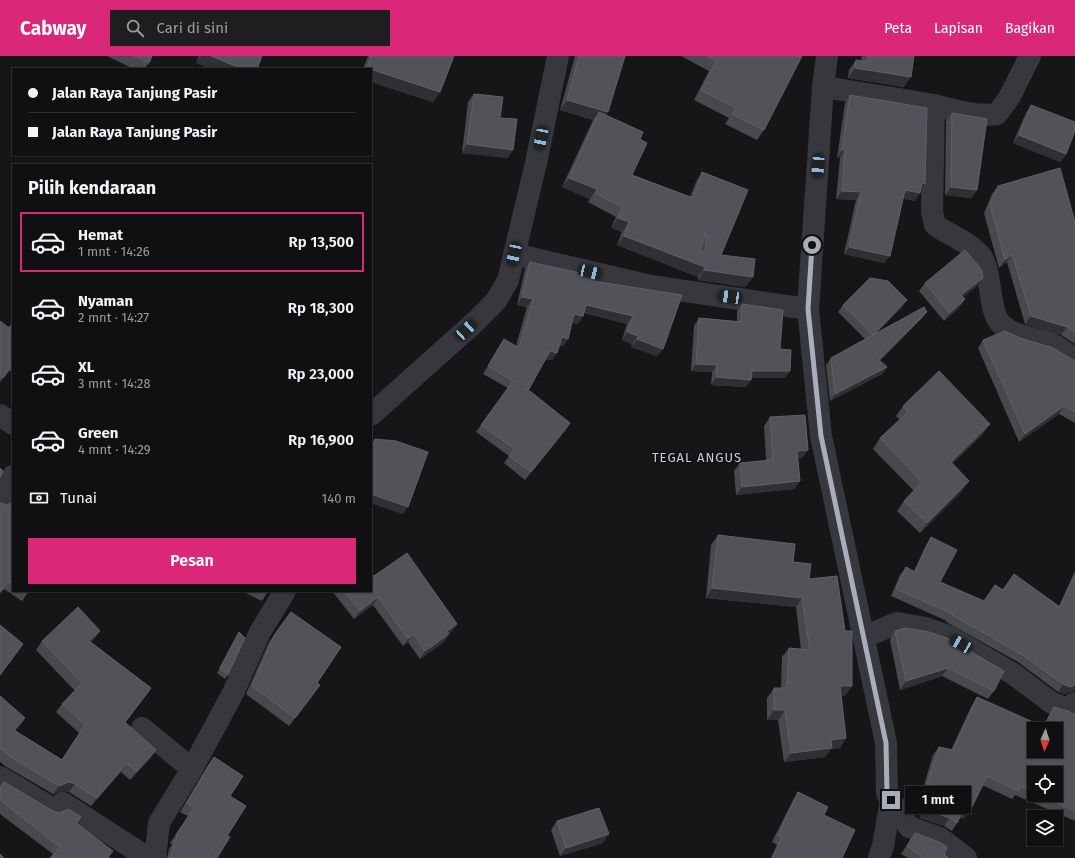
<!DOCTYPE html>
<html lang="id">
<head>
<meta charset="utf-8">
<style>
	:root { --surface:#101012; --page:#1e1e20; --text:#f1f3f6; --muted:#9c9d9f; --line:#303032; --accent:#db2777 }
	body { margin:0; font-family:"Fira Sans",sans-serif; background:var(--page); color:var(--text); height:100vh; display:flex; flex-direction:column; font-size:15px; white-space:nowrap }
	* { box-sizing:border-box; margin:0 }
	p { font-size:13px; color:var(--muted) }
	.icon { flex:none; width:22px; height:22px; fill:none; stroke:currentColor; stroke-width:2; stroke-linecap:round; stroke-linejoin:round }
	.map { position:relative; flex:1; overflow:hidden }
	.sheet { position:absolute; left:12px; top:108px; width:360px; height:428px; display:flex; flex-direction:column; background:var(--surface); border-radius:0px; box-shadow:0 1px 3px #0004,0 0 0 1px var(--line) }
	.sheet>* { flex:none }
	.guide { position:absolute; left:12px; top:12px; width:360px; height:88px; border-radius:0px; box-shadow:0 1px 3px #0004,0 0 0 1px var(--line); display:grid; align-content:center; height:88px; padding:0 16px; background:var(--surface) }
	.needle { width:26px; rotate:183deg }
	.controls { position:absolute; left:1027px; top:666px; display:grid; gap:8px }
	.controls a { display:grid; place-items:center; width:36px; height:36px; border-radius:0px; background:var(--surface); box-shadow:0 1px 3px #0004,0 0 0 1px var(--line); font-size:20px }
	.end { position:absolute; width:18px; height:18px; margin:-9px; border:5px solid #a8adb8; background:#111; box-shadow:0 0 0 2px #111 }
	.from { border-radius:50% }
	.bubble { position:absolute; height:28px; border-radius:0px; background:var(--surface); box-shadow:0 1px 3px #0004,0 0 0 1px var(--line); font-size:13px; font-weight:600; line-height:28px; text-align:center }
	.car { position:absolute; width:12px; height:24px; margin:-12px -6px; border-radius:5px; box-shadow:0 0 3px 1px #0007; background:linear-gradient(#222 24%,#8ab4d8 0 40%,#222 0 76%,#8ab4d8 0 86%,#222 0) }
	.guide b { display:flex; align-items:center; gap:14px; height:38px; font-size:15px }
	.guide b+b { border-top:1px solid var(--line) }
	.guide i { width:10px; height:10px; background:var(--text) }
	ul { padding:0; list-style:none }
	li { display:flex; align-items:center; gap:12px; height:60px; margin:0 8px 6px; padding:0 8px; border:2px solid transparent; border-radius:0px }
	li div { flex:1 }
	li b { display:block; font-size:15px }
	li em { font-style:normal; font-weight:600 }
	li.current { border-color:var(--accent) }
	li>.icon { width:36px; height:36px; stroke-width:1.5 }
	h2 { padding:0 16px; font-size:18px; line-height:48px }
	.pay { display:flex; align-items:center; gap:10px; height:44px; padding:0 16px; font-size:15px }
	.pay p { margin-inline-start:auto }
	.button { display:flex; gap:8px; margin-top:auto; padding:8px 16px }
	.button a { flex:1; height:46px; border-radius:0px; background:var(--accent); color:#fff; font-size:16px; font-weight:600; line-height:46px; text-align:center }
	header { display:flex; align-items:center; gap:24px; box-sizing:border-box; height:56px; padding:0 20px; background:var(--accent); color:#fff }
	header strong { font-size:19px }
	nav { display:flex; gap:22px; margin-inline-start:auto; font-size:14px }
	.search { width:280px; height:36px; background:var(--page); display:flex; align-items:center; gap:10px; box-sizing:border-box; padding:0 14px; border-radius:0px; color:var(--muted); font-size:15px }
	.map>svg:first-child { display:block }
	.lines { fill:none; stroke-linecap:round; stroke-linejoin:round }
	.minor { stroke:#37383d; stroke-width:22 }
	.tertiary { stroke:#37383d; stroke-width:22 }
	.wall { fill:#47494d; fill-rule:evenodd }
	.shaded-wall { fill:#2f3033 }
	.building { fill:#525359; stroke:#5f6168; fill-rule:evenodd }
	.route { stroke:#a8adb8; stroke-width:5 }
	.labels { text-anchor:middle; stroke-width:3; stroke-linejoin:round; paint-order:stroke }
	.quarter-label { font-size:13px; letter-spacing:1px; fill:#c9ccd4; stroke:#111113 }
</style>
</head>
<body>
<header>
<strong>Cabway</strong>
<div class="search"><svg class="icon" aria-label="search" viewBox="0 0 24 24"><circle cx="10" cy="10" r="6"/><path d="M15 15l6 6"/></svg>Cari di sini</div>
<nav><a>Peta</a><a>Lapisan</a><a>Bagikan</a></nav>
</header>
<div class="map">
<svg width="1075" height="802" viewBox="0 0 1075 802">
	<rect width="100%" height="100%" fill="#161618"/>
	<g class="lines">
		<path class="minor" d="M823,31C860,37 897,42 933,49C955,54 975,61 997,58L1009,42L1030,0
			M934,49L932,156L935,169C949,179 969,186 980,199C993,213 987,254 1001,268C1013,281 1036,282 1052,288C1060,292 1068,298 1075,303
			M514,198L651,230L808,253
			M0,359L13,368
			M371,359L475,266L496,245L508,224L536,107L558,0
			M0,445L13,420
			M864,581L897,567L926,572L948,580L1012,617L1052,647L1066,652L1075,647
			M142,672L192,713
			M0,721L53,753L63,747L148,802
			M891,744L909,771L940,782L966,802
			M155,802L159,767L192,713L233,637L260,576L285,535"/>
		<path class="tertiary" d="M827,0L823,31L808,253L821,380L886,687L887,737L891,744L883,790L879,802"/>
	</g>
	<path class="wall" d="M107,0H152L149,7L144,13H134Z
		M199,0H262L196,7Z
		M368,0H454L440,36L433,46L371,26V13H363Z
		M575,0H625L606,59L640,83L632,119L690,141L696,126L702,116L721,199L746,231L698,224V221L617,189L622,176L611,172L616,161L588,146L590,143L562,131L593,64L560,54Z
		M681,0H802L764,74L757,84L725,68L729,62L694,44L709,15Z
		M862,0H914L904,31L848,22L849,14L856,4L861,5Z
		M474,38L500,62L508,102L462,97L468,46Z
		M850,39L920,135L915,145L903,142L890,200L884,207L844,198L856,144L836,143L840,102H837L845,47Z
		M1031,49L1066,98L1060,106L1013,87L1026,57Z
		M952,57L977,134L971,142L945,139L946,65Z
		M998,130L1075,166V288L1061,279L1025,268L1007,206L999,212L984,157L992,138Z
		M530,206L593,225L682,239L663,293L657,300L631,291L632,288L622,284L627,268L584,257L583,260L578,268L572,267L568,283L563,290H559L557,297L552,304L546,303L528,334L570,367L565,375L525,424L504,407L509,400L476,376L508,332L483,318L499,291L504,283L516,290L527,251L517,249L525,213Z
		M925,227L977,230L963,241L965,243L959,252L944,265L919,235Z
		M742,248L780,293L785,322H751V324L746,331L711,329L712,316L691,315L694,270L699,262L737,265V255Z
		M843,249L902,251L877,276L922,262L880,305L887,311L882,318L830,345L826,309L831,302L865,283L838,256Z
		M0,265L9,272L13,266V317L9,314L0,326Z
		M1020,282L1075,305V367L1059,358L1019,386L978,292L983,284Z
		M903,350L983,378L952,408L962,435L920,477L897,455L904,445L914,435L873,393L880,382L900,364L896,360Z
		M770,361L808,394L802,402H798L800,425L794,433L736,439L734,415L740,407L766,404L764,370Z
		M375,383L403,458L371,447V389Z
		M13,446V535H29L22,545L4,533L0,538V447L7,449Z
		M718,479L793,506L809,523L852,630L845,640H841L846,682L840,692L831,693L825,701L784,706L778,664H767V642L774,632H781L782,601L789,592L801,593L796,551L706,542L711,489Z
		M931,481L940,526L984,545L1003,534L1059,550L1075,515V633L1074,635L1065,638L1058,636L1018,606L946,566L947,565L891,540L900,519L906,511L914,515L926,489Z
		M374,520L457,568L451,576L449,578L444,586L420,603L408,586L403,590L373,549L354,563L332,535H371Z
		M242,535H268L262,545Z
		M291,556L317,627L320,629L289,670L246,638L269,586Z
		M100,575L94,583L91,586L151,632L125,667L156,694L150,703L130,724L121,716L91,750L69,736L63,735L53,738L5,710L0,706V640L25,662L15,675L62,704L79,677L56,656L62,648L75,635L36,594L42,585Z
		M895,575L994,635L988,643L942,620L900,634L890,584Z
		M239,576L228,619L225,623L217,617L236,581Z
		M977,641L1043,671L1049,659L1054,651L1075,659V765L1015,739L1012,743L982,729L964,763L960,761L957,767L952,775L944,770L920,762L930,739L922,736L933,699L939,691L951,694L972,649ZM1034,717L1056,739H1034Z
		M214,701L230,740L227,780L217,802H167L169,793L172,788L170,787L188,760L180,756L208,709Z
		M0,732L53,755L81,761L77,768L108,801L53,798L0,758Z
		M798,736L824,759L842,802H771L777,789L772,786L793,744Z
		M557,765L603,787L560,800L551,774Z
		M915,777L944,798L948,802H908L901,798Z"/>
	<path class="shaded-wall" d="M201,0H211L242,13H209L196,7Z
		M855,12L911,21L904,31L848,22Z
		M371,13L440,36L433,46L371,26Z
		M567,44L608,56L601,66L599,56L593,64L560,54Z
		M1019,79L1066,98L1060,106L1013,87Z
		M467,88L513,94L508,102L462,97Z
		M842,94H845L840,102H837Z
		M569,122L597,133L590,143L562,131Z
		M922,127L925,128L920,136Z
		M951,131L977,134L971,142L945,139Z
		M905,134L920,137L915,145L899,142Z
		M842,135L861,136L856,144L836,143Z
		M618,162L629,166L622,176L611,172Z
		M624,180L705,211L698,221L617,189Z
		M849,191L890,200L884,207L844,198Z
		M1012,198L1007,206L999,212L1005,204Z
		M704,214L753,221L746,231L698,224Z
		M983,222L977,230L956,247L961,239Z
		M522,241L533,243L527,251L517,249Z
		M965,243L959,252L944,265L950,257Z
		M907,244L902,251L868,285L873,279Z
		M586,249L633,260L627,268L581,256Z
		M927,256L922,262L874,311L879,304Z
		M574,258L583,260L578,268L569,266Z
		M1031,260L1067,271L1061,279L1025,268Z
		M627,276L638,280L632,288L622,284Z
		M562,281L568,283L563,290L556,289Z
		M637,283L663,293L657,300L631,291Z
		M550,295L557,297L552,304L545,303Z
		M696,308L717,309L712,316L691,315Z
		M887,311L882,318L830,345L835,338Z
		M752,315H790L785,322H747Z
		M716,321L751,324L746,331L711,329Z
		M1064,350L1059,358L1019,386L1025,378Z
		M570,367L565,375L525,424L531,416Z
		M990,368L983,378L943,417L951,406Z
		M808,394L802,402L791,403L797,395Z
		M800,425L794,433L736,439L742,431Z
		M969,425L962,435L920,477L927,467Z
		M371,438L408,451L403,458L371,447Z
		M10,525L4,533L0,538V536Z
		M712,532L802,542L796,551L706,542Z
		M378,541L373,549L354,563L360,555Z
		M457,568L451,576L442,583L447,575Z
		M100,575L94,583L83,593L89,585Z
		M414,578L408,586L403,590L408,583Z
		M449,578L444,586L420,603L425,595Z
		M948,612L942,620L900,634L906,625Z
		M1063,628L1075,629V633L1074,635L1065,638L1058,636Z
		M840,630H852L845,640H833Z
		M151,632L145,641L119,675L125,666Z
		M774,654H785L778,664H767Z
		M25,662L19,671L8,683L14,674Z
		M846,682L840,692L831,693L825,701L784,706L791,697L831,684Z
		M156,694L150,703L130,724L136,716Z
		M127,707L121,716L91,750L97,742Z
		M69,726L75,728L69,736L63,735L53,738L59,730Z
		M927,728L936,731L930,739L922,736Z
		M964,753L970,755L964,763L958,761Z
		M926,754L950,762L944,770L920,762Z
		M609,778L603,787L560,800L566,792Z"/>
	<path class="building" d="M134,0H152L149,7Z
		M211,0H262L257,13H242Z
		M371,0H454L440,36L367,12Z
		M579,0H625L608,56L567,44Z
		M707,0H802L764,74L732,58L736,52L701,34L716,5Z
		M868,0H914L911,21L855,12L856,4L868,6Z
		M474,38L503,41L500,62L517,63L513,94L467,88Z
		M850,39L927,52L925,128L922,127L920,137L905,134L890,200L849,191L861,136L842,135L845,94H842Z
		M1031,49L1075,66V75L1066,98L1019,79Z
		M599,56L643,76L640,83L647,87L632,119L693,142L702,116L748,134L721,199L755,203L753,221L704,214L705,211L624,180L629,166L618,162L622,151L595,137L597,133L569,122ZM706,176V196H699Z
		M952,57L987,63L977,134L951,131Z
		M1060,112L1075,166V276L1067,271L1031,260L1012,198L1005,204L990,149L998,130Z
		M965,194L982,214L983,222L961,239L965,243L950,257L925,227Z
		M530,206L594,220L593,225L682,239L663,293L637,283L638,280L627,276L633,260L586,249L583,260L574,258L568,283L562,281L557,297L550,295L529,333L526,332L570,367L531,416L509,400L515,393L481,369L513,325L488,310L504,283L519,292L533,243L522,241Z
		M870,222L888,225L907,244L873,279L843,249Z
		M742,248L783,254L780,293L791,294L790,315H752L751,324L716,321L717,309L696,308L699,262L741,266Z
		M924,251L927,256L879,304L887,311L835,338L831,302Z
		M0,265L9,272L13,266V309L3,322L0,320Z
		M1005,275L1020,282L1053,292L1075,305V356L1064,350L1025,378L983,284Z
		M939,315L990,368L951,406L969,425L927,467L904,445L922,426L880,382L908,356L903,350Z
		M805,359L808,394L797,395L800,425L742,431L740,407L773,404L770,361Z
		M375,383L396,385L428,396L408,451L371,438V394Z
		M0,412L3,415L0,421Z
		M13,446V527L10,525L0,536V447L7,449Z
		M718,479L795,488L793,506L811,508L809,523L837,520L845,575H852V630H840L846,682L831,684L832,692L791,697L785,654H774V632H787L789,592L810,594L802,542L712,532Z
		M931,481L957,494L940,526L984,545L995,529L1003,534L1014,518L1060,551L1075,518V629L1070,631L1063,628L1023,599L952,559L953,558L896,533L906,511L915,516Z
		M407,497L457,568L447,575L449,578L425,595L414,578L408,583L378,541L360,555L344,535H371V517L374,520Z
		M263,535H268L267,537Z
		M78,551L100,575L89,585L151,632L125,666L156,694L136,716L127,707L97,742L75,728L69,726L59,730L11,701L0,692V640L25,662L14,674L62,704L85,669L62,648L82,627L42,585Z
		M291,556L341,591L317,627L320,629L295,662L252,630L275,578Z
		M0,569L23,588L0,619Z
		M905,572L929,576L949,583L1004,615L994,635L948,612L906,625L895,575Z
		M239,576L245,582L228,619L220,612Z
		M977,641L1044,671L1054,651L1070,656L1075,659V755L1040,739H1056V717H1034V736L1020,730L1018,735L987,720L970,755L964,753L957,767L950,762L926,754L936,731L927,728L939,691L953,694ZM1034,673H1056V695H1034Z
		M214,701L243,720L230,740L246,750L227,780L230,781L217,802H212L208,799L206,802H169L171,801L175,784L178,779H176L194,752L187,747Z
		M4,726L53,755L59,757L69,753L81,761L76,767L113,795L108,801L110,802H50L60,791L0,744V732Z
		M798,736L828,751L824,759L855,774L842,802H772L782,781L778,779Z
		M599,752L609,778L566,792L557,765Z
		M915,777L939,786L947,791L944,798L948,802H924L907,790Z
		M0,798L4,802H0Z"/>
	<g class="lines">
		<path class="route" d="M812,189L808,253L821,380L886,687L887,737L891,744"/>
	</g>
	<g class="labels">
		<g class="quarter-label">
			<text x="697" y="406">TEGAL ANGUS</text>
		</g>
	</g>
</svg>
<div class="controls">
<a><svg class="needle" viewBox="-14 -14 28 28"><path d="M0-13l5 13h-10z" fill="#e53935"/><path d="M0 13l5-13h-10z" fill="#9c9d9f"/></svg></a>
<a><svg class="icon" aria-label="locate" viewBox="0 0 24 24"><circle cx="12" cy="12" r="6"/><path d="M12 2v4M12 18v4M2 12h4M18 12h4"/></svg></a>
<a><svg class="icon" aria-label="layers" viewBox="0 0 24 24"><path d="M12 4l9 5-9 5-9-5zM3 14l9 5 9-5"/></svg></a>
</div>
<i class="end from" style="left:812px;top:189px"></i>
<i class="end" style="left:891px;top:744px"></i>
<div class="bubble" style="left:905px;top:730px;width:66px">1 mnt</div>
<i class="car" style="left:541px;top:82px;rotate:191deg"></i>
<i class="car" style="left:818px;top:110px;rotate:184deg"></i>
<i class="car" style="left:514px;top:198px;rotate:192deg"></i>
<i class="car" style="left:590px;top:216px;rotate:103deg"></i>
<i class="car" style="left:730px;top:241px;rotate:278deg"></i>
<i class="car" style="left:466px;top:274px;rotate:47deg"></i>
<i class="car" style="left:961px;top:588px;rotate:300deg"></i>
<div class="guide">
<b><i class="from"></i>Jalan Raya Tanjung Pasir</b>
<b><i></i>Jalan Raya Tanjung Pasir</b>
</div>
<section class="sheet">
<h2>Pilih kendaraan</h2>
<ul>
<li class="current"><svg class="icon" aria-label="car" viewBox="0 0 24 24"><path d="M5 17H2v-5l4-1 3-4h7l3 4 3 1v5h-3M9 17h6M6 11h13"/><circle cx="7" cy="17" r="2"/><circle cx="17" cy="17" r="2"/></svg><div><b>Hemat</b><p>1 mnt · 14:26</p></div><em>Rp 13,500</em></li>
<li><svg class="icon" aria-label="car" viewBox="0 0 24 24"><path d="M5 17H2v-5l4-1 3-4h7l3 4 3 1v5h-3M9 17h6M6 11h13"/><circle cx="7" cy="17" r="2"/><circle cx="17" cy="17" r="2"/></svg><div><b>Nyaman</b><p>2 mnt · 14:27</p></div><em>Rp 18,300</em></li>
<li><svg class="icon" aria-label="car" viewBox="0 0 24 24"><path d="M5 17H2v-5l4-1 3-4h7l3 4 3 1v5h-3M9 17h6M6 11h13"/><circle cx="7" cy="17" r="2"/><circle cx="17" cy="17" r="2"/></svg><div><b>XL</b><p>3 mnt · 14:28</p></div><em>Rp 23,000</em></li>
<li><svg class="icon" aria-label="car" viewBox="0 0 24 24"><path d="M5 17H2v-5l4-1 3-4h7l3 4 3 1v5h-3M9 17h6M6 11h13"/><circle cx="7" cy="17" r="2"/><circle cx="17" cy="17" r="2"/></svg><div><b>Green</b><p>4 mnt · 14:29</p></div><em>Rp 16,900</em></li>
</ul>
<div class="pay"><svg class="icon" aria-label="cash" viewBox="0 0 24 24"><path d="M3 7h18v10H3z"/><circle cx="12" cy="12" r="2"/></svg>Tunai<p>140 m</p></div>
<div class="button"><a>Pesan</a></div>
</section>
</div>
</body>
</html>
